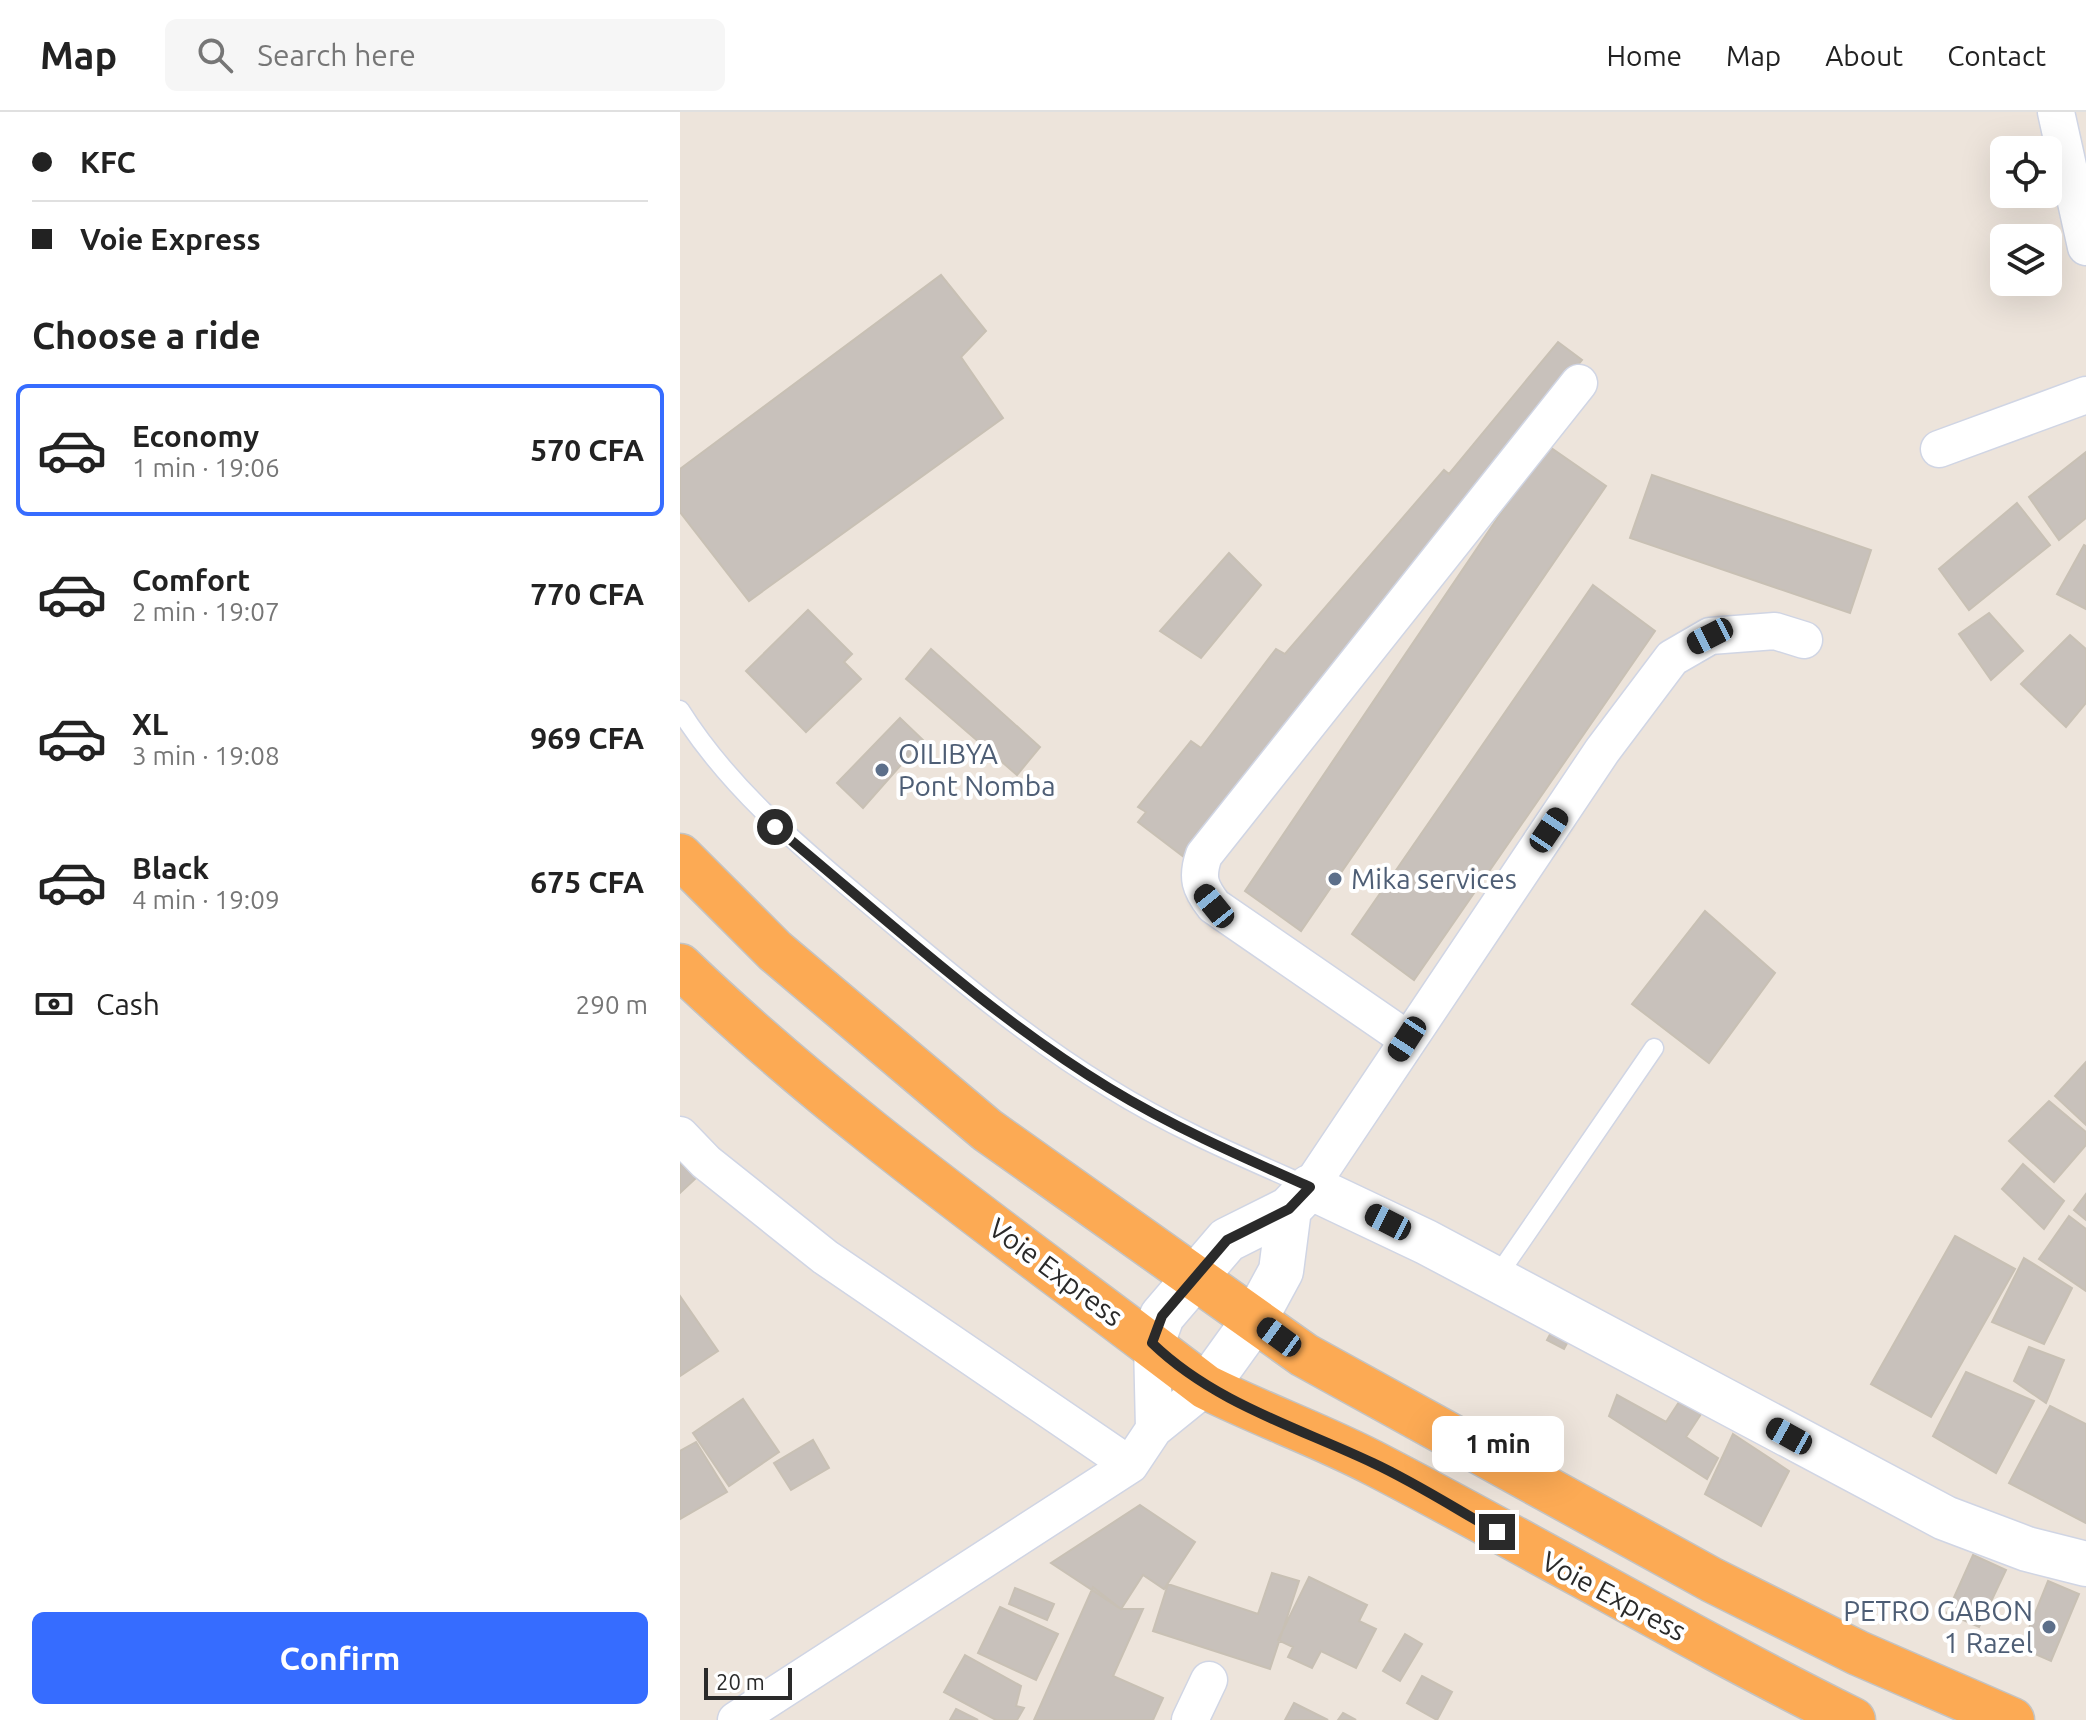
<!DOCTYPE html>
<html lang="en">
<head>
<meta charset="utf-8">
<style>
	:root { --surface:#fff; --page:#f6f6f6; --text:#222; --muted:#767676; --line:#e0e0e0; --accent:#366cff }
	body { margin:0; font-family:Ubuntu,sans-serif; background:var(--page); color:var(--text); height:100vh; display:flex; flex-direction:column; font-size:30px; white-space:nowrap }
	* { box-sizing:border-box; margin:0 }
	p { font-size:26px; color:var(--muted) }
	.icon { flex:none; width:44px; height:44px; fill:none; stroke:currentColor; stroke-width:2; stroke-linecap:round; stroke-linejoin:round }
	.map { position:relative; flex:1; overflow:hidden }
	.panel { display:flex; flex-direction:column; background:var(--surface); width:680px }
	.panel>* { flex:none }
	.top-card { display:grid; align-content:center; height:176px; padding:0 32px; background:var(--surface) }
	.buttons { position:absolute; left:1310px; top:24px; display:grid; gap:16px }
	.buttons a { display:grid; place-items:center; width:72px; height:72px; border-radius:12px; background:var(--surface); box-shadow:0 8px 32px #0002; font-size:40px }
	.scale { position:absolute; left:24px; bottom:20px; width:88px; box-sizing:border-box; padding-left:8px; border:4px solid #2a2a2a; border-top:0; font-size:22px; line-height:28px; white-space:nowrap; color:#2a2a2a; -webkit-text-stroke:6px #fff; paint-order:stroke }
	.end { position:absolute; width:36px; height:36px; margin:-18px; border:10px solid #2a2a2a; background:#fff; box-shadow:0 0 0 4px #fff }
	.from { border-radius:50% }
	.bubble { position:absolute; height:56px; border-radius:12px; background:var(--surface); box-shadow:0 8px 32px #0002; font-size:26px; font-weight:700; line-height:56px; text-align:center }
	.car { position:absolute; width:24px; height:48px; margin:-24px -12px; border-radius:10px; box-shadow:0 0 6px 2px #0007; background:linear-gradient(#222 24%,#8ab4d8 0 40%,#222 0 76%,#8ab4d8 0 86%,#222 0) }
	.top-card b { display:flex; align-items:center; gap:28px; height:76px; font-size:30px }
	.top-card b+b { border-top:2px solid var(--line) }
	.top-card i { width:20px; height:20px; background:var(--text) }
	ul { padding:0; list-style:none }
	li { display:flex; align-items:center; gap:24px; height:132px; margin:0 16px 12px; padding:0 16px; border:4px solid transparent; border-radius:12px }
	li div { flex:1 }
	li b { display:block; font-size:30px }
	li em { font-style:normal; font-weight:700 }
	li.selected { border-color:var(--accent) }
	li>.icon { width:72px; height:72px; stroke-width:1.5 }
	h2 { padding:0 32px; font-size:36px; line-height:96px }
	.pay { display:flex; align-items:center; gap:20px; height:88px; padding:0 32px; font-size:30px }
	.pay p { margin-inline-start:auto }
	.action { display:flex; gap:16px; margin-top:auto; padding:16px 32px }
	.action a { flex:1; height:92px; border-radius:12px; background:var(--accent); color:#fff; font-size:32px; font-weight:700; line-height:92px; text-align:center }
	header { display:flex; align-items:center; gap:48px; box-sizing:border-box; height:112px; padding:0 40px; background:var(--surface); border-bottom:2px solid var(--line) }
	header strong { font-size:38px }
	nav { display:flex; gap:44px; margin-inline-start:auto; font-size:28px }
	.search { width:560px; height:72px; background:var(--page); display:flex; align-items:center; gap:20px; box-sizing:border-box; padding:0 28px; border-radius:12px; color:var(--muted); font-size:30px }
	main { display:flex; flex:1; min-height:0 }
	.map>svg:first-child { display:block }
	.building { fill:#c8c1bb; stroke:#c8c0b4; stroke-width:2 }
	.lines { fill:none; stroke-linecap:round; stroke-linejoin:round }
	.service-casing { stroke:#d0d5e4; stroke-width:21 }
	.minor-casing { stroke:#d0d5e4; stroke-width:39 }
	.tertiary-casing { stroke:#d0d5e4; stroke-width:47 }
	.trunk-casing { stroke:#c3c3c3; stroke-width:47 }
	.service { stroke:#fff; stroke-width:18 }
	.minor { stroke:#fff; stroke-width:36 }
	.tertiary { stroke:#fff; stroke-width:44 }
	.trunk { stroke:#fcaa54; stroke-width:44 }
	.route { stroke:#2a2a2a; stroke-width:10 }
	.service-dot { fill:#5c6f8a; stroke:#fff; stroke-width:3 }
	.labels { text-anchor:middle; stroke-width:8; stroke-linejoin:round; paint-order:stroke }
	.service-label { font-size:28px; fill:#4e5e75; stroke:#fff; text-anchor:start }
	.street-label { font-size:28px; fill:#2a2a2a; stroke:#fff }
</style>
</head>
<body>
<header>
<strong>Map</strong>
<div class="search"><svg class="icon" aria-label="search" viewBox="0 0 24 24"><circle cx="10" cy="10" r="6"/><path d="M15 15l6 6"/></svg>Search here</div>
<nav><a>Home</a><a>Map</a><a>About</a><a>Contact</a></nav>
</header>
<main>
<section class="panel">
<div class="top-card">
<b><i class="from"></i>KFC</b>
<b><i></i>Voie Express</b>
</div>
<h2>Choose a ride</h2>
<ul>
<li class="selected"><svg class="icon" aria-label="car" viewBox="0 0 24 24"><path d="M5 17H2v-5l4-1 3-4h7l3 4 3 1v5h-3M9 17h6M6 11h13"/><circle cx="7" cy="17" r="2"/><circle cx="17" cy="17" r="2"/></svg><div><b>Economy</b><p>1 min · 19:06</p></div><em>570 CFA</em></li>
<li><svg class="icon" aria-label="car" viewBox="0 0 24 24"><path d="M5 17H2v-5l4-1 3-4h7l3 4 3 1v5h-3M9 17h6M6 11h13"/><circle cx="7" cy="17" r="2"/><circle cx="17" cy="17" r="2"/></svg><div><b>Comfort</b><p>2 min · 19:07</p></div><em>770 CFA</em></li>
<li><svg class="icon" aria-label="car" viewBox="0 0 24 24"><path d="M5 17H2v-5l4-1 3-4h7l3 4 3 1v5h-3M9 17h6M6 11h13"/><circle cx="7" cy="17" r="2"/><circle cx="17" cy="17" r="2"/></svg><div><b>XL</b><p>3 min · 19:08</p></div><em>969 CFA</em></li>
<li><svg class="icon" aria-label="car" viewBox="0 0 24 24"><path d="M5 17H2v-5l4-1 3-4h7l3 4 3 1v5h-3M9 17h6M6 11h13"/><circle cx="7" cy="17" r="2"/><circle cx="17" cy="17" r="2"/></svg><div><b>Black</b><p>4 min · 19:09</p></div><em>675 CFA</em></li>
</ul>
<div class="pay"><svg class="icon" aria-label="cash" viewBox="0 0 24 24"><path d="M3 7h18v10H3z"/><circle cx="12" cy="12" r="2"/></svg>Cash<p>290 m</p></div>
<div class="action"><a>Confirm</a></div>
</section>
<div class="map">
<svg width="1406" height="1608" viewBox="0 0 1406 1608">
	<rect width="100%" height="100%" fill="#ede4db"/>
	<path class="building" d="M261,163L306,219L281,245L323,306L69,489L0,400V357Z
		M878,230L902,248L504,745L458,710L466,700L458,695L511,629L521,636L596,537L605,542L764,358L769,362Z
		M867,333L926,374L621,819L565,779Z
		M1406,340V406L1379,428L1349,385Z
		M972,363L1191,438L1170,501L950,426Z
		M1337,391L1370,433L1289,498L1259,457Z
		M1404,433L1406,434V497L1377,482Z
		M549,441L581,473L521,546L480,519Z
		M913,473L975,519L734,868L672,822Z
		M128,498L172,542L164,550L181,567L126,620L66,559Z
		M1309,501L1343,539L1311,568L1279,522Z
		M1390,523L1406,537V591L1386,615L1341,572Z
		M251,537L360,635L337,663L226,567Z
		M220,606L243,628L183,696L157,671Z
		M1025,799L1095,861L1029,951L952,892Z
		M1406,950V1013L1375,984Z
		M1369,989L1406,1020V1033L1374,1070L1329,1029Z
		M0,1051L16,1066L0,1081Z
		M1343,1052L1384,1089L1364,1117L1322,1077Z
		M1406,1082V1108L1394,1098Z
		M1389,1104L1406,1117V1179L1359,1147Z
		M1275,1124L1335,1157L1251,1305L1191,1272Z
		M1344,1146L1392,1176L1364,1232L1312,1210Z
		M0,1184L38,1239L0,1264Z
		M876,1211L893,1220L884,1237L867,1228Z
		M1349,1235L1384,1248L1366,1291L1334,1269Z
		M1286,1260L1354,1289L1316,1361L1253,1324Z
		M937,1283L986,1310L1003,1284L1023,1299L1006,1325L1038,1346L1027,1367L929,1304Z
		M63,1287L99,1340L49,1374L13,1321Z
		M1370,1294L1406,1312V1411L1329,1371Z
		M1053,1322L1109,1359L1081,1414L1025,1382Z
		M133,1328L149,1356L111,1378L94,1351Z
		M16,1330L47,1380L0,1407V1339Z
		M460,1393L515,1430L484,1477L463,1463L441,1497L371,1451Z
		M1293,1443L1326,1458L1299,1515L1267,1501Z
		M592,1461L619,1469L590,1557L473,1519L488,1472L578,1502Z
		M629,1465L687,1493L679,1509L696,1517L676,1556L641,1539L632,1556L608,1545L613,1535L598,1528Z
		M1368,1469L1399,1482L1371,1549L1341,1536Z
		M413,1475L441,1497H463L433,1564L483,1586L473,1608H354Z
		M335,1476L374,1492L367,1508L329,1492Z
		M320,1495L378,1522L356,1568L298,1541Z
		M725,1522L742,1532L720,1569L703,1559Z
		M285,1543L341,1574L336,1594L344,1596L337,1608H316L264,1580Z
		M742,1564L772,1580L757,1608L727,1591Z
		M614,1591L648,1608H605Z
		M276,1597L298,1608H270Z
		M663,1601L676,1608H658Z"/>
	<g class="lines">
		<defs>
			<path id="service" d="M0,598C49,676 118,733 188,792C266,857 343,924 429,976C493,1016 562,1045 630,1075
				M816,1166L974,936"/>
			<path id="minor" d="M1376,0L1406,135
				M1259,337L1406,283
				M727,927L534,794C520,776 516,766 524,743L899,271
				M0,1023L26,1050L145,1145L450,1353
				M630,1075L922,639L992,546L1030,524L1095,519L1124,528
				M472,1231L474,1317
				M56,1608L450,1353L474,1317L526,1275
				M510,1608L529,1568"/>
			<path id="tertiary" d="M472,1231L482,1204L547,1128L609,1097L630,1075L746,1130L1265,1406L1347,1437L1406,1452
				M526,1275L575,1207L601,1159L609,1097"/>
			<path id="trunk" d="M0,744L95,839L307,1018L624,1243L1032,1468L1178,1541L1332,1608
				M0,854C162,1010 348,1138 526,1275C582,1303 642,1324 697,1353C857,1436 1012,1528 1173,1608"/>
		</defs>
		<use href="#service" class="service-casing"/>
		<use href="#minor" class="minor-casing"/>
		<use href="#tertiary" class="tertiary-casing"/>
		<use href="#trunk" class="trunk-casing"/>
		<use href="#service" class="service"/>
		<use href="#minor" class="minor"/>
		<use href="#tertiary" class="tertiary"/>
		<use href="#trunk" class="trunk"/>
	</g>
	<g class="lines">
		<path class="route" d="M95,715C203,804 309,903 429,976C493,1015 562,1045 630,1075L609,1097L547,1128L482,1204L472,1231C534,1291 617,1315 693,1351C736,1371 776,1397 817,1420"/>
	</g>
	<g class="service-dot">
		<circle cx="202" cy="658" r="8"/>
		<circle cx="655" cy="767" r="8"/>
		<circle cx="1369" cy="1515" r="8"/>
	</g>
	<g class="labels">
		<g class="service-label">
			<text x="218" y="652">OILIBYA<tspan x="218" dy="32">Pont Nomba</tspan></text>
			<text x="671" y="777">Mika services</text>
			<text x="1353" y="1509" text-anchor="end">PETRO GABON<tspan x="1353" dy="32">1 Razel</tspan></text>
		</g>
		<g class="street-label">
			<text transform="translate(376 1160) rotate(37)" y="10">Voie Express</text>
			<text transform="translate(934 1484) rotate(28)" y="10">Voie Express</text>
		</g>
	</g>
</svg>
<div class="buttons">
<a><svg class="icon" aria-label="locate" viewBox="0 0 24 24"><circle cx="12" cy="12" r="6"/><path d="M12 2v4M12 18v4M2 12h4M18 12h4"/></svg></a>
<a><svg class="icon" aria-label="layers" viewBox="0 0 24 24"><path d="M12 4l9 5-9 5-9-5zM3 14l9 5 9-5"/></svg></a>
</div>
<div class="scale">20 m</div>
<i class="end from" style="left:95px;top:715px"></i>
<i class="end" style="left:817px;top:1420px"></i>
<div class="bubble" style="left:752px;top:1304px;width:132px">1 min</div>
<i class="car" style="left:1030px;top:524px;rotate:243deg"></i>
<i class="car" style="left:869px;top:718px;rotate:34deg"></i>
<i class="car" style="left:534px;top:794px;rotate:321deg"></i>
<i class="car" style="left:727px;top:927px;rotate:213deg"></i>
<i class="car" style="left:708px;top:1110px;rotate:297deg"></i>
<i class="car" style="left:599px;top:1225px;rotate:306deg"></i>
<i class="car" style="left:1109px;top:1324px;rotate:299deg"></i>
</div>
</main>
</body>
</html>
